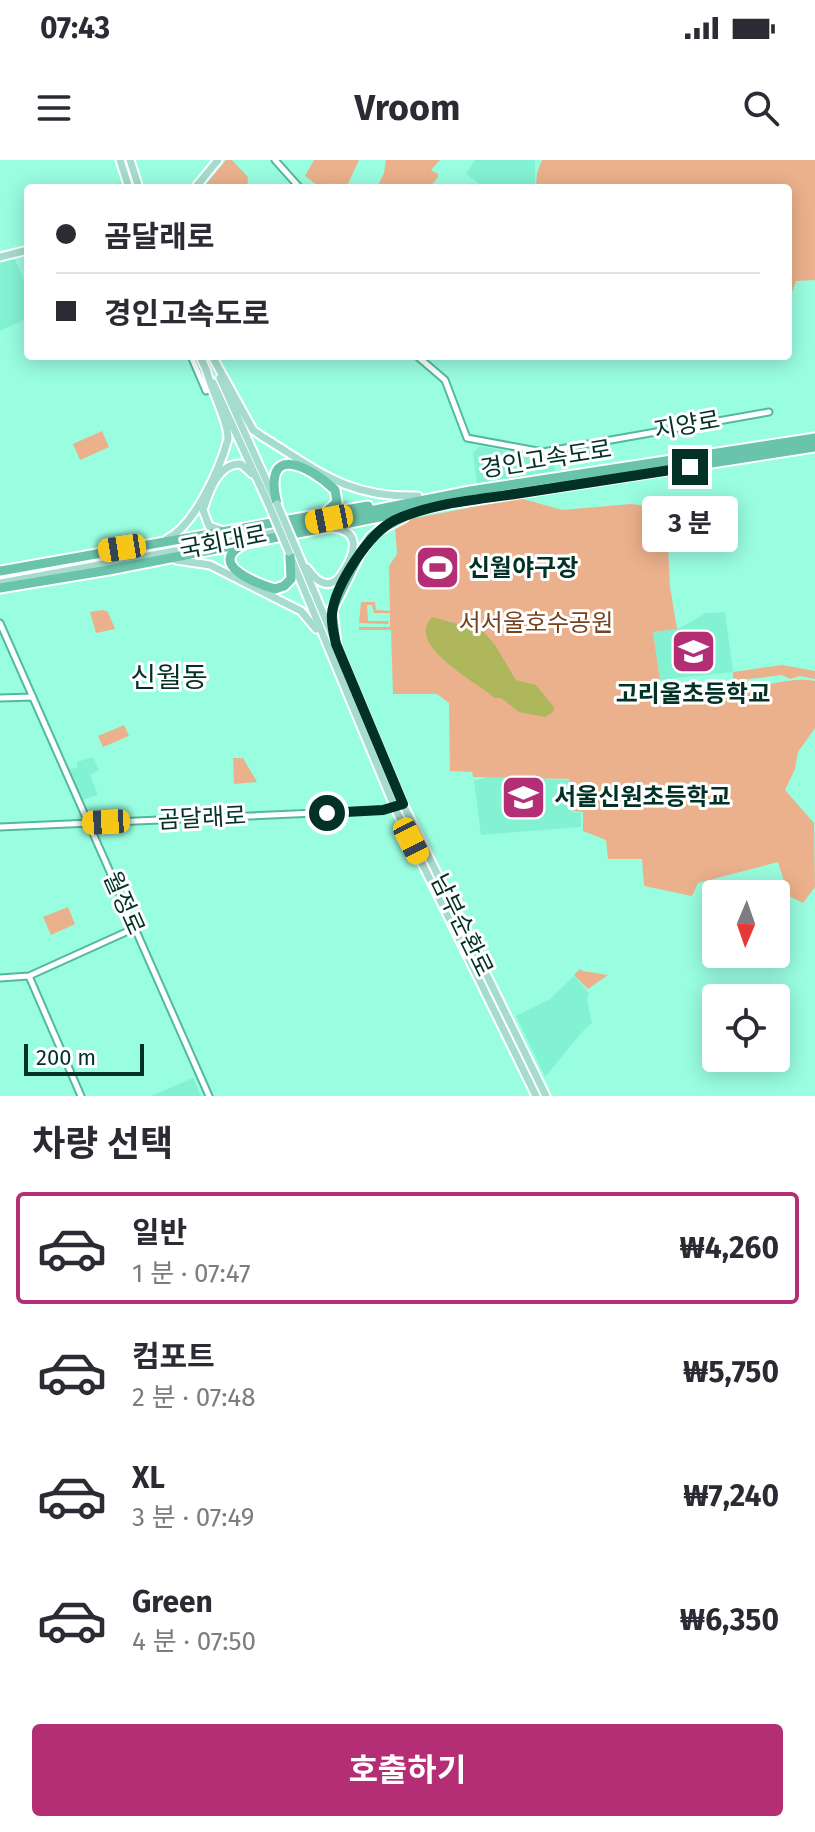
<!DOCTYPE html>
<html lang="ko">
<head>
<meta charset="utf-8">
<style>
	:root { --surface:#fff; --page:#f2f2f3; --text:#2b2b33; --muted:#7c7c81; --line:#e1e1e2; --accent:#b32e74 }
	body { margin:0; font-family:"Fira Sans","Noto Sans KR",sans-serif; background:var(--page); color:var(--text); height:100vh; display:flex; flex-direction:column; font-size:30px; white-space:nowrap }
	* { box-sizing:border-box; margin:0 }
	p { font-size:26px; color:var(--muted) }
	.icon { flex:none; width:44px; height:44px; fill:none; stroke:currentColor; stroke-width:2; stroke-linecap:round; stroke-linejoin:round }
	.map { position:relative; height:936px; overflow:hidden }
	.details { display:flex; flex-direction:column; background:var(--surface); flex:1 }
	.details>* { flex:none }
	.banner { position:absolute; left:24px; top:24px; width:768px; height:176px; border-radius:8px; box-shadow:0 4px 20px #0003; display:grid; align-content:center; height:176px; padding:0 32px; background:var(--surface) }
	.needle { width:52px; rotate:182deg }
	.tools { position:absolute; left:702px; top:720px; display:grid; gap:16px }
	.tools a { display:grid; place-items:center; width:88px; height:88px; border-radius:8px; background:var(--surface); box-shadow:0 4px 20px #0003; font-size:40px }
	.scale { position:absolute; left:24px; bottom:20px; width:120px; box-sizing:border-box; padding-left:8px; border:4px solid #023126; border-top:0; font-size:22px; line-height:28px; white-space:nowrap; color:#023126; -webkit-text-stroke:6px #fff; paint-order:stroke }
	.end { position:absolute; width:36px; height:36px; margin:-18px; border:10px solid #023126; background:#fff; box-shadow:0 0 0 4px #fff }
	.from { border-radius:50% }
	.bubble { position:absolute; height:56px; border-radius:8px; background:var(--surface); box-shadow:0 4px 20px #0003; font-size:26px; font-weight:700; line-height:56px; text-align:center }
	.car { position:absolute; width:24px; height:48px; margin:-24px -12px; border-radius:10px; box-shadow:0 0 6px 2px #0007; background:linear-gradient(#f5c518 24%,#345 0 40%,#f5c518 0 76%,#345 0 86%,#f5c518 0) }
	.banner b { display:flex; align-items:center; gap:28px; height:76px; font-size:30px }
	.banner b+b { border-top:2px solid var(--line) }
	.banner i { width:20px; height:20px; background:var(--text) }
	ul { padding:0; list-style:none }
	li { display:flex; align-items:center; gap:24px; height:112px; margin:0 16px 12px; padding:0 16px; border:4px solid transparent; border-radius:8px }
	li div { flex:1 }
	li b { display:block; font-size:30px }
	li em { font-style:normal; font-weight:700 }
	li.selected { border-color:var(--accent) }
	li>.icon { width:72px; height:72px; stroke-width:1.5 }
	h2 { padding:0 32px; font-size:36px; line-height:96px }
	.action { display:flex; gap:16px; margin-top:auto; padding:16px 32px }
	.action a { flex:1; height:92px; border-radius:8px; background:var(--accent); color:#fff; font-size:32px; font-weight:700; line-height:92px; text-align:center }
	.status { display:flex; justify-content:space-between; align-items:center; height:56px; padding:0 40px; background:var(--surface); direction:ltr }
	.status svg { height:22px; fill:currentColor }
	header { display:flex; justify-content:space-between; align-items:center; height:104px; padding:0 32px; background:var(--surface); font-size:36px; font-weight:700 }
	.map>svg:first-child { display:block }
	.built { fill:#83f2d3 }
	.green { fill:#ebb18c }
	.water { fill:#afb75d }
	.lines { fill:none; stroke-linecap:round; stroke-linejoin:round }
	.minor-casing { stroke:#53b99e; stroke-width:9 }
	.major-casing { stroke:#fff; stroke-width:11 }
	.highway-casing { stroke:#fff; stroke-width:13 }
	.minor { stroke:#fff; stroke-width:5 }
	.major { stroke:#a6dccd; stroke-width:7 }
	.highway { stroke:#6ac4ab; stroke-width:9 }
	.major-bridge-casing { stroke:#fff; stroke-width:11; stroke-linecap:butt }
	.major-bridge { stroke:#a6dccd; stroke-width:7 }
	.route { stroke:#023126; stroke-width:10 }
	.labels { text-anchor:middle; stroke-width:6; stroke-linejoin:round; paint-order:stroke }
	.street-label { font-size:24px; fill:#023126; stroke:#fff }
	.poi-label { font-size:24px; font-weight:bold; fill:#023126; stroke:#fff; text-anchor:start }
	.park-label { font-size:24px; fill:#77431f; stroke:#fff }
	.quarter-label { font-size:28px; fill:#023126; stroke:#fff }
</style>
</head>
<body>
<div class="status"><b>07:43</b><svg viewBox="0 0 49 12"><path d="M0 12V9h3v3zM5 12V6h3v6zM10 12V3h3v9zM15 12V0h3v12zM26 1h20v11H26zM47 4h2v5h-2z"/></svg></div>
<header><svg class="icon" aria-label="menu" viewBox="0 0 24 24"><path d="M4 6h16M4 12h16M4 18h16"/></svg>Vroom<svg class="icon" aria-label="search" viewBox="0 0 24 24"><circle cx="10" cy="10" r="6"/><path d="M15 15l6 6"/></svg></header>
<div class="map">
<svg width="815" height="936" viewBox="0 0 815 936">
	<rect width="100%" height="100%" fill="#99fde0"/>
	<path class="built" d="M475,0H535V28H485L466,14Z
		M14,98L28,129V158L0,171V101Z
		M480,286L534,296L550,295L549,305L554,304L555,311L477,324L473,293Z
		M725,452L733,512L660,520L653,472L680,468L706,453Z
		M93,597L99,610L90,615L98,635L82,640L68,609L77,608V602Z
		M488,617L569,620L573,652L581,653V667L481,675L474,621Z
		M574,816L589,833L587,839L592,863L583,871L545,917L516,856L550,839Z
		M193,918L201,936H151Z"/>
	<path class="green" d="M226,0H232L248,17L247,28H203Z
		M314,0H359L346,28H334L331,23L321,28L305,16Z
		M386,0H440L431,10L438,14V17L429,28H377L384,13Z
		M542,0H815V120L796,121L792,132L788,131V28H536L537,13Z
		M102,271L109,287L80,300L73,284Z
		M520,338L562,350L631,344L645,346L668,388L670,427L677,469L653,472L660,520L655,528C689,528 724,528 758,525C778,524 796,517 815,521V568L798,592L795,609L785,630L814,663L815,727L803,743L781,732L784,721L778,702L698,723L692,736L644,726L642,699H608L606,680L583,671V652L574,651L569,619L473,617L472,612L450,611L449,543L437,534H393L391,470H359V467H390V453H374L372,445H367L368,461H389L388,464L359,463L361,442H375L376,450L390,451L389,406L397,394L395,366L411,359Z
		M103,450L108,452L115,469L96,473L90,452Z
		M782,505L815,511V519L800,516L790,519L782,515L733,521V512Z
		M124,565L129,576L103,587L98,576Z
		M243,598L257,622L234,624L233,598Z
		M68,747L75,764L51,775L43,757Z
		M580,809L583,811L608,815L588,829L574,815Z"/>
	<path class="water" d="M432,457L483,471L495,485L516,520L536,525L554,547L553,552L545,557L519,552L501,538H495C479,523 404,486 432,457Z"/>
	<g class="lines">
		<defs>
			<path id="minor" d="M275,0L300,28
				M191,196L206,231L211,229
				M417,196L445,220L467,278L543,292L769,252
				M0,463L209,936
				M0,538L33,537
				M0,667L383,650L403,644
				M29,816L81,936
				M0,818L29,816L135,768"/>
			<path id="major" d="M120,0L129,28
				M130,0L139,28
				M195,28L218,0
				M0,97L28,90
				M200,196L207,212
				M212,196L253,270L263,277C320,312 348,338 418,336
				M220,218L274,338
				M213,223L269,345
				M221,370L209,366L203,350C209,331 218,303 241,304L252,314
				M167,379C195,365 220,308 228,279C228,260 211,230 206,209
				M297,391L403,644L546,936
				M176,400L210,405L301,451L316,469
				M292,400L395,648L536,936
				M307,408C321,428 334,430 346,407C356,390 359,371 334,368
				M0,423L283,371"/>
			<path id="highway" d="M277,344C262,283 308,304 335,330L337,342L325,353
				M284,368L470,331L815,278
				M242,385C207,405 258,424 275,429L284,426L291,419L290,396
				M0,411L368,346
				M0,428L109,410L441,345L815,287
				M336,484L332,450L360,393L371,377L381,369L404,357"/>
		</defs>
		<use href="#minor" class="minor-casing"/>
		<use href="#major" class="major-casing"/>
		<use href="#highway" class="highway-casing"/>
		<use href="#minor" class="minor"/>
		<use href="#major" class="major"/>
		<use href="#highway" class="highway"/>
		<defs>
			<path id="major-bridge" d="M277,344L297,391
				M269,345L289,392"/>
		</defs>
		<use href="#major-bridge" class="major-bridge-casing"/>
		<use href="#major-bridge" class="major-bridge"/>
	</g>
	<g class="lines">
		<path class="route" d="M327,653L383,650L403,644L336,484C334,474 331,464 332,454C335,425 369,373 395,360C432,343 475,340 515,334C573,325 632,316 690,307"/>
	</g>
	<defs>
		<symbol id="stadium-square" viewBox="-11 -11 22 22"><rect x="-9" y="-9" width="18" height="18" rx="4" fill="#b32e74" stroke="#fff"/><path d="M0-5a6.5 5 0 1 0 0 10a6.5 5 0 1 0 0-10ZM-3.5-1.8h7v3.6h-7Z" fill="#fff"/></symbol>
		<symbol id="school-square" viewBox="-11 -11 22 22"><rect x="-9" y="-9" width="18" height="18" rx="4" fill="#b32e74" stroke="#fff"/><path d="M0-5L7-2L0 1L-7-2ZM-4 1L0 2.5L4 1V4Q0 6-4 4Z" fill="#fff"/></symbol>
	</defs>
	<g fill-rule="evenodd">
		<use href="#stadium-square" x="412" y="382" width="51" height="51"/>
		<use href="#school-square" x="668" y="466" width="51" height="51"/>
		<use href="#school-square" x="498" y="612" width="51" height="51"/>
	</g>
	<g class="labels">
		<g class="street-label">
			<text transform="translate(687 265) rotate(-10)" y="8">지양로</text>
			<text transform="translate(546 299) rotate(-9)" y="8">경인고속도로</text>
			<text transform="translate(223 382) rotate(-11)" y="8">국회대로</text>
			<text transform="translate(202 658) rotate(-3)" y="8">곰달래로</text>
			<text transform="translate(124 743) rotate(66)" y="8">월정로</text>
			<text transform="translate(462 765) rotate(64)" y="8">남부순환로</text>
		</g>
		<g class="poi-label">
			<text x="468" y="416">신월야구장</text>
			<text x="693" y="542" text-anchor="middle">고리울초등학교</text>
			<text x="554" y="645">서울신원초등학교</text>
		</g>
		<g class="park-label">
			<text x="536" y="471">서서울호수공원</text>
		</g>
		<g class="quarter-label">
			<text x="169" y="527">신월동</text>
		</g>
	</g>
</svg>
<div class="tools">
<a><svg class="needle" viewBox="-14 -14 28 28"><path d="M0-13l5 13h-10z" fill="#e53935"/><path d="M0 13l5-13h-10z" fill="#7c7c81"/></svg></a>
<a><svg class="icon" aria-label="locate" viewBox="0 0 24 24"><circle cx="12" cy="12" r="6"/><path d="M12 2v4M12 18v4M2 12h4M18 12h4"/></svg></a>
</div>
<div class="scale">200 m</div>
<i class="end from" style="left:327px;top:653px"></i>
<i class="end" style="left:690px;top:307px"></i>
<div class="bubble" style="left:642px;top:336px;width:96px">3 분</div>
<i class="car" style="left:329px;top:359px;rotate:259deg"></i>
<i class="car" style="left:122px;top:388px;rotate:261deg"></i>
<i class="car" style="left:106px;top:662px;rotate:267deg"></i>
<i class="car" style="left:411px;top:681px;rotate:153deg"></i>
<div class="banner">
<b><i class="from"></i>곰달래로</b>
<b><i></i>경인고속도로</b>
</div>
</div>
<section class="details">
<h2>차량 선택</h2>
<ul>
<li class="selected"><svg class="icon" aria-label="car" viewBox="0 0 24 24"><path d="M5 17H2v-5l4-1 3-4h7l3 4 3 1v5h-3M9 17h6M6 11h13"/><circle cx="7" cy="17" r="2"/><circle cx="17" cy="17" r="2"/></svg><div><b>일반</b><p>1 분 · 07:47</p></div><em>₩4,260</em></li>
<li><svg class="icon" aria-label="car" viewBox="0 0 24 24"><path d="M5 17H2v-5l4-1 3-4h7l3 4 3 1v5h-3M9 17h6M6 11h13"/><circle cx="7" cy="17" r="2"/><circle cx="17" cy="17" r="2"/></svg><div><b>컴포트</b><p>2 분 · 07:48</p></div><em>₩5,750</em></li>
<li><svg class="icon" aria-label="car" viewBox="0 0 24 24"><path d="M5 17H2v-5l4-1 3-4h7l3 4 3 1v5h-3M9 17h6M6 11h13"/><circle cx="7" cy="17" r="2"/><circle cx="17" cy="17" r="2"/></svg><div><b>XL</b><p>3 분 · 07:49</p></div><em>₩7,240</em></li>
<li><svg class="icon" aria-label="car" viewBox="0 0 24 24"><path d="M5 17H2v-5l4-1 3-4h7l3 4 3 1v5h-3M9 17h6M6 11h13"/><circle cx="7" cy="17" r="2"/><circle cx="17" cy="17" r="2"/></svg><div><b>Green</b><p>4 분 · 07:50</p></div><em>₩6,350</em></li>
</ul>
<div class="action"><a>호출하기</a></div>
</section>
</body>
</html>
